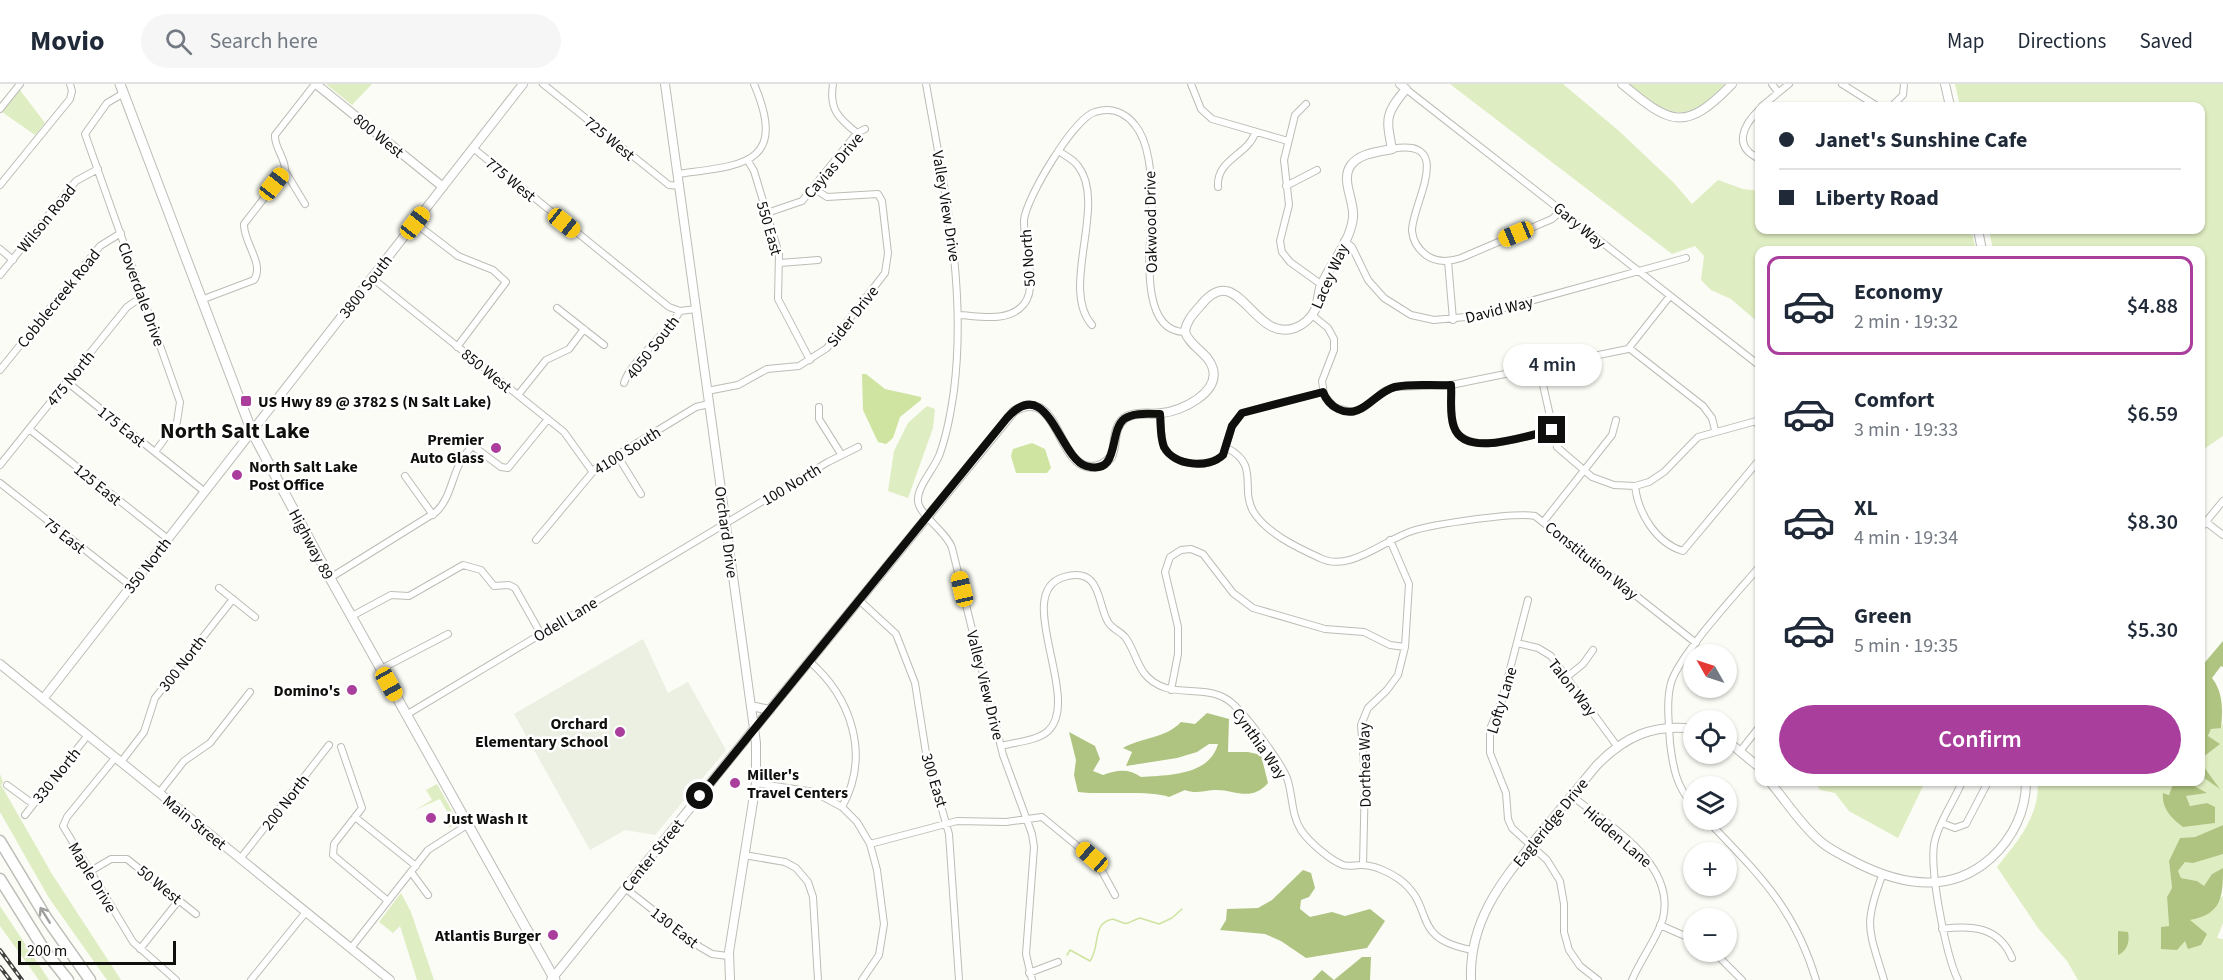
<!DOCTYPE html>
<html lang="en">
<head>
<meta charset="utf-8">
<style>
	:root { --surface:#fff; --page:#f6f6f7; --text:#1f2937; --muted:#747a83; --line:#e0e1e3; --accent:#aa3e9d }
	body { margin:0; font-family:"Source Sans 3",sans-serif; background:var(--page); color:var(--text); height:100vh; display:flex; flex-direction:column; font-size:22px; white-space:nowrap }
	* { box-sizing:border-box; margin:0 }
	p { font-size:20px; color:var(--muted) }
	.icon { flex:none; width:33px; height:33px; fill:none; stroke:currentColor; stroke-width:2; stroke-linecap:round; stroke-linejoin:round }
	.map { position:relative; flex:1; overflow:hidden }
	.details { position:absolute; left:1755px; top:162px; width:450px; height:540px; display:flex; flex-direction:column; background:var(--surface); border-radius:12px; box-shadow:0 2px 4px #0004 }
	.details>* { flex:none }
	.banner { position:absolute; left:1755px; top:18px; width:450px; height:132px; border-radius:12px; box-shadow:0 2px 4px #0004; display:grid; align-content:center; height:132px; padding:0 24px; background:var(--surface) }
	.needle { width:39px; rotate:309deg }
	.tools { position:absolute; left:1683px; top:560px; display:grid; gap:12px }
	.tools a { display:grid; place-items:center; width:54px; height:54px; border-radius:50%; background:var(--surface); box-shadow:0 2px 4px #0004; font-size:30px }
	.scale { position:absolute; left:18px; bottom:15px; width:158px; box-sizing:border-box; padding-left:6px; border:3px solid #0f100d; border-top:0; font-size:16px; line-height:21px; white-space:nowrap; color:#0f100d; -webkit-text-stroke:4px #fff; paint-order:stroke }
	.end { position:absolute; width:27px; height:27px; margin:-14px; border:8px solid #0f100d; background:#fff; box-shadow:0 0 0 3px #fff }
	.from { border-radius:50% }
	.bubble { position:absolute; height:42px; border-radius:21px; background:var(--surface); box-shadow:0 2px 4px #0004; font-size:20px; font-weight:600; line-height:42px; text-align:center }
	.car { position:absolute; width:18px; height:36px; margin:-18px -9px; border-radius:8px; box-shadow:0 0 4px 2px #0007; background:linear-gradient(#f5c518 24%,#345 0 40%,#f5c518 0 76%,#345 0 86%,#f5c518 0) }
	.banner b { display:flex; align-items:center; gap:21px; height:57px; font-size:22px }
	.banner b+b { border-top:2px solid var(--line) }
	.banner i { width:15px; height:15px; background:var(--text) }
	ul { padding:10px 0 0; list-style:none }
	li { display:flex; align-items:center; gap:18px; height:99px; margin:0 12px 9px; padding:0 12px; border:3px solid transparent; border-radius:12px }
	li div { flex:1 }
	li b { display:block; font-size:22px }
	li em { font-style:normal; font-weight:600 }
	li.current { border-color:var(--accent) }
	li>.icon { width:54px; height:54px; stroke-width:1.5 }
	.cta { display:flex; gap:12px; margin-top:auto; padding:12px 24px }
	.cta a { flex:1; height:69px; border-radius:36px; background:var(--accent); color:#fff; font-size:24px; font-weight:600; line-height:69px; text-align:center }
	header { display:flex; align-items:center; gap:36px; box-sizing:border-box; height:84px; padding:0 30px; background:var(--surface); border-bottom:2px solid var(--line) }
	header strong { font-size:28px }
	nav { display:flex; gap:33px; margin-inline-start:auto; font-size:21px }
	.search { width:420px; height:54px; background:var(--page); display:flex; align-items:center; gap:15px; box-sizing:border-box; padding:0 21px; border-radius:33px; color:var(--muted); font-size:22px }
	.map>svg:first-child { display:block }
	.built { fill:#ebf0e2 }
	.green { fill:#dfedc2 }
	.forest { fill:#afc481 }
	.water { fill:#cee4a0 }
	.lines { fill:none; stroke-linecap:round; stroke-linejoin:round }
	.stream { stroke:#cee4a0; stroke-width:1.5 }
	.minor-casing { stroke:#bbbdb6; stroke-width:8 }
	.tertiary-casing { stroke:#bbbdb6; stroke-width:10 }
	.secondary-casing { stroke:#bbbdb6; stroke-width:10 }
	.primary-casing { stroke:#bbbdb6; stroke-width:11 }
	.motorway-casing { stroke:#bbbdb6; stroke-width:13 }
	.minor { stroke:#fff; stroke-width:6 }
	.tertiary { stroke:#fff; stroke-width:8 }
	.secondary { stroke:#fff; stroke-width:8 }
	.primary { stroke:#fff; stroke-width:9 }
	.motorway { stroke:#fff; stroke-width:10 }
	.rail-casing { stroke:#41423e; stroke-width:4 }
	.rail { stroke:#fff; stroke-width:1.5; stroke-dasharray:4.5; stroke-linecap:butt }
	.oneway { stroke:#9f9f9e }
	.route { stroke:#0f100d; stroke-width:8 }
	.poi-dot { fill:#aa3e9d; stroke:#fff; stroke-width:2 }
	.labels { text-anchor:middle; stroke-width:5; stroke-linejoin:round; paint-order:stroke }
	.street-label { font-size:16px; fill:#0f100d; stroke:#fff }
	.poi-label { font-size:16px; font-weight:bold; fill:#0f100d; stroke:#fff; text-anchor:start }
	.district-label { font-size:22px; font-weight:bold; fill:#0f100d; stroke:#fff }
</style>
</head>
<body>
<header>
<strong>Movio</strong>
<div class="search"><svg class="icon" aria-label="search" viewBox="0 0 24 24"><circle cx="10" cy="10" r="6"/><path d="M15 15l6 6"/></svg>Search here</div>
<nav><a>Map</a><a>Directions</a><a>Saved</a></nav>
</header>
<div class="map">
<svg width="2223" height="896" viewBox="0 0 2223 896">
	<rect width="100%" height="100%" fill="#fafcf5"/>
	<path class="built" d="M643,555L668,609L688,598L726,666L655,751L625,746L590,766L514,630Z"/>
	<path class="green" d="M326,0H372L352,21Z
		M1450,0H1563L1619,47L1674,99L1692,120L1718,96L1743,105L1759,107L1760,146H1971L1976,166H1760L1759,239L1731,215L1711,206L1701,196L1704,172L1695,162L1672,170Z
		M1629,0H1725C1685,42 1670,33 1629,0Z
		M1955,0H2223V352L2201,367L2200,166H1993L1989,146H2200V22H1960Z
		M20,6L45,39L35,51L2,28Z
		M927,322L935,325L933,344L908,414L888,407L894,367L908,339Z
		M2223,639V741L2195,753L2180,754L2169,777L2172,804L2167,813L2169,843L2161,864L2190,835L2223,812V839L2217,854L2223,855V896H2078L2067,877L2038,844L1997,783C2018,757 2039,733 2038,698H2155L2164,702L2168,698H2182L2173,700L2169,711L2164,709L2205,739H2215L2207,719L2190,722L2186,712L2205,709L2187,698H2200L2201,692L2219,704L2204,683L2202,674L2219,660L2208,653L2211,644H2221Z
		M0,690L3,698L1,701L52,790L121,896H107L49,814L0,728Z
		M1816,698H1925L1898,754L1849,727L1835,709L1820,706Z
		M437,700L457,736L450,744L448,741L453,738L440,715L415,726L432,716L426,706Z
		M2223,770V784L2212,790L2204,803L2197,797L2181,794L2178,787L2185,778Z
		M401,809L411,828L434,896H417L400,842L393,849L379,838Z
		M0,822L49,896H39L0,842Z"/>
	<path class="forest" d="M2223,557V583L2221,582L2212,594C2223,608 2223,626 2221,644L2211,645L2208,652L2220,660L2202,674L2204,683L2220,705L2201,692V583Z
		M1207,629L1229,635L1228,668H1248L1261,671L1268,699C1250,719 1235,705 1214,706C1203,707 1195,710 1185,706L1169,713C1152,706 1101,711 1078,708L1074,691L1076,676L1069,648L1095,662L1100,675L1093,687L1103,691C1116,686 1129,684 1141,693C1168,691 1209,692 1218,660H1209L1197,668L1177,674L1126,682L1132,668L1123,664C1142,653 1165,655 1181,638L1195,640Z
		M2187,698L2207,709L2186,712L2190,722L2207,719L2215,723V739L2183,743C2172,735 2161,724 2163,709L2169,711L2173,700Z
		M2223,741V770L2193,779L2185,778L2178,787L2181,794L2197,797L2204,802L2212,790L2223,784C2223,813 2222,830 2190,836L2207,850L2201,861L2188,865L2185,857L2177,866L2161,865V843L2169,842L2167,813L2172,804L2169,777L2180,754L2195,753Z
		M1303,786L1311,789L1315,804L1309,813L1301,816L1300,825L1310,833L1332,828L1345,832L1370,825L1385,837L1367,864L1306,874L1281,857L1265,850L1220,846L1226,836L1227,825L1258,824L1272,816Z
		M2118,847L2128,848C2130,858 2127,867 2118,871Z
		M1362,873H1371L1370,896H1312L1322,886L1334,896Z"/>
	<path class="water" d="M862,290H866L885,305L921,313V316L900,333L893,354L886,360L878,358L863,326Z
		M1032,359L1045,365L1051,384L1047,389H1016L1011,372L1013,365Z"/>
	<g class="lines">
		<path class="stream" d="M1067,871L1070,866L1090,877C1101,862 1091,839 1113,835C1131,842 1123,840 1140,834L1159,840L1172,834L1182,825"/>
		<defs>
			<path id="minor" d="M543,0L669,101L680,102
				M833,0C829,25 838,34 857,49
				M926,0C944,102 967,202 954,306C951,328 947,351 939,372C933,386 917,403 918,417C918,430 947,448 952,464L1003,671L1032,750L1034,763L1026,870L1032,896
				M1191,0L1201,25L1212,35L1288,57
				M1772,0L1778,8
				M1842,0L1877,22
				M1406,5L1760,282
				M124,9L107,19L85,50L180,318L177,338L155,368
				M1306,20L1295,31L1284,76L1289,121L1280,157L1282,168L1290,178L1322,201
				M1762,22L1789,0
				M1892,22L1903,11L1904,0
				M0,25L20,0
				M1760,25C1743,41 1732,63 1760,75
				M473,64L669,223L680,227L696,225
				M1392,65C1457,53 1411,122 1412,147C1413,157 1418,165 1426,171C1437,179 1449,178 1461,174L1552,135L1562,126
				M1060,68C1066,72 1074,76 1078,82C1108,120 1059,204 1092,241
				M748,77L754,87L779,170L778,215L810,276
				M285,87L305,120
				M678,90C741,81 789,82 754,0
				M0,101L70,15L72,7L70,0
				M1286,102L1317,86
				M1218,103C1216,75 1248,71 1255,49
				M767,129L802,117L857,49L865,45
				M415,139L458,172L493,186L506,198L457,263
				M1344,157L1352,163L1368,196L1384,214L1411,231L1434,236L1476,232L1686,174
				M0,165L13,176
				M1448,177L1453,236
				M780,179L818,176
				M0,191L76,97L98,85
				M372,194L564,348L592,387
				M201,216L254,196C265,180 243,158 244,140L285,87C286,74 274,64 275,51L315,0
				M557,224L604,261
				M959,231C980,232 1009,239 1024,220C1039,202 1023,159 1024,136C1026,114 1074,34 1095,28C1111,23 1125,28 1135,41C1150,59 1151,93 1152,115C1153,146 1134,248 1185,248
				M1312,231L1328,244L1334,255V266L1322,297L1324,311L1334,323L1352,328L1363,324L1383,308L1394,303L1451,301L1628,265L1670,212
				M1629,264L1703,322L1712,334L1715,346
				M1539,283L1557,363L1592,393L1614,401L1635,402L1649,398L1664,388L1698,353L1760,336
				M0,286L100,162L121,149
				M67,298L205,408
				M624,299C631,276 667,251 680,227
				M1451,301C1452,314 1449,330 1454,343C1466,375 1527,351 1552,346
				M707,307L738,301L767,285L799,282L827,264L885,189L888,169L882,117L878,110L827,113L813,104
				M518,311L546,276L569,265L584,245
				M819,323V335L841,370
				M1160,330C1161,340 1160,353 1164,363C1174,382 1209,385 1223,371L1232,342L1242,329L1323,308
				M1757,337L1760,347
				M29,345L168,455
				M1227,364C1260,381 1240,403 1253,427C1266,449 1298,464 1320,474C1349,489 1384,456 1412,447C1434,440 1514,428 1535,432L1696,559
				M617,371L641,410
				M0,381L127,223L143,212
				M405,392L433,431
				M0,399L131,502
				M1635,402C1638,429 1656,459 1683,467L1760,375
				M1544,437L1612,351L1616,336
				M2206,438L2223,451
				M2200,445L2223,417
				M536,456L596,384L696,323L709,320
				M330,494L436,428C455,410 451,380 473,362L501,383L508,384L548,335
				M219,504L255,533
				M859,516L896,550L915,599L926,669L949,750L959,896
				M1528,516L1502,616L1490,645V669L1506,709L1508,735L1512,744L1547,776L1560,797L1564,820V848L1569,866L1580,882L1598,896
				M352,532L391,511L409,512L463,481L481,486L494,502L509,501L515,504L541,550
				M1517,559L1538,564L1551,572L1617,662
				M809,577C851,613 871,671 842,723L857,738L870,760L877,786L884,840L879,871L862,896
				M381,585L448,550
				M1567,593L1583,580L1593,566
				M1171,606L1178,570V543L1165,488L1170,473L1181,466L1191,465L1203,470L1233,509L1253,524L1325,545L1364,548L1390,561L1405,563
				M406,631L828,378L858,363
				M1001,662C1015,658 1037,657 1048,647C1083,615 1011,508 1064,493C1102,482 1097,520 1108,538C1112,545 1120,547 1125,553C1133,563 1136,578 1144,589C1168,620 1208,595 1234,621C1248,634 1280,677 1287,694C1293,711 1291,731 1301,746C1309,758 1330,776 1343,781C1349,783 1355,781 1361,781C1374,781 1389,788 1399,795C1437,823 1408,854 1472,866
				M341,663L362,724L334,760L333,771L388,817
				M1741,666L1760,642
				M115,674L67,733L63,742L133,858L176,896
				M121,678L144,648L155,614L233,515
				M756,699L814,708L842,723
				M7,701L33,720
				M159,709L184,677L210,659L250,608
				M1572,712C1608,741 1676,779 1663,834C1658,853 1640,876 1632,896
				M1694,722C1676,703 1673,683 1670,659C1669,639 1666,618 1671,599C1679,571 1738,508 1760,482
				M25,731L88,651
				M355,733L416,782
				M1706,735C1757,789 1794,822 1816,896
				M1942,739L1955,744L1966,740L1988,698
				M870,760L957,737L1006,738L1042,733L1097,778L1115,811
				M744,771L785,778L796,784L808,798L813,813L818,896
				M240,775L329,661
				M1363,781L1365,694L1361,641L1368,624L1387,606L1398,591L1405,563L1409,500L1390,456
				M89,788L111,775H127L196,830
				M411,788L428,811
				M1882,792C1863,842 1869,846 1884,896
				M625,804L700,863L712,870L728,872
				M1660,841L1694,856
				M1942,845C1973,841 1999,843 2012,874
				M351,864L428,766L467,741
				M140,865L179,816
				M1713,867L1742,896
				M1029,889L1058,878
				M251,896L306,828
				M1958,896C1946,871 1928,782 1935,756C1940,736 1954,717 1962,698"/>
			<path id="tertiary" d="M316,0L443,103
				M0,580L390,896
				M43,615L523,0
				M754,645L1014,327C1059,301 1056,381 1091,383C1099,383 1106,379 1111,373C1117,360 1112,344 1125,334C1135,327 1150,331 1162,329C1182,327 1219,309 1213,285C1209,269 1190,263 1185,248C1186,237 1194,229 1201,221C1239,174 1252,259 1295,244C1303,241 1311,234 1315,226C1318,219 1318,211 1320,204C1329,181 1350,159 1353,134C1355,117 1340,96 1351,81C1360,69 1378,68 1392,65C1386,34 1385,30 1406,5L1400,0"/>
			<path id="secondary" d="M665,0L756,659V699L729,868L730,896
				M1622,0C1670,40 1685,49 1732,0
				M1945,0L1950,22
				M1978,146L1982,166
				M751,622L770,626
				M1726,656L1760,684
				M1770,698C1786,717 1801,741 1820,757C1830,766 1844,772 1855,778C1900,801 1950,811 1991,774C2013,754 2026,727 2026,698
				M551,896L754,645
				M1471,896C1469,838 1500,799 1535,756C1556,731 1576,706 1597,681C1624,653 1654,639 1694,645"/>
			<path id="primary" d="M120,0L252,348L330,494L555,896"/>
			<path id="motorway" d="M0,757L47,835L90,896
				M0,795L45,867L68,896"/>
		</defs>
		<use href="#minor" class="minor-casing"/>
		<use href="#tertiary" class="tertiary-casing"/>
		<use href="#secondary" class="secondary-casing"/>
		<use href="#primary" class="primary-casing"/>
		<use href="#motorway" class="motorway-casing"/>
		<use href="#minor" class="minor"/>
		<use href="#tertiary" class="tertiary"/>
		<use href="#secondary" class="secondary"/>
		<use href="#primary" class="primary"/>
		<use href="#motorway" class="motorway"/>
		<defs>
			<path id="rail" d="M0,866L22,896
				M0,883L10,896"/>
		</defs>
		<use href="#rail" class="rail-casing"/>
		<use href="#rail" class="rail"/>
	</g>
	<defs><path id="oneway-shaft" d="M-6 0H5M1.5-3L5.5 0L1.5 3" fill="none" stroke-width="1.6" stroke-linecap="round" stroke-linejoin="round" transform="scale(1.5)"/></defs>
	<use class="oneway" href="#oneway-shaft" transform="translate(45 831) rotate(-122)"/>
	<g class="lines">
		<path class="route" d="M700,712L1007,334C1048,288 1059,374 1086,382C1121,392 1108,348 1124,335C1134,328 1149,330 1160,330C1161,340 1160,353 1164,363C1174,382 1209,385 1223,371L1232,342L1242,329L1323,308C1326,316 1330,321 1338,325C1362,337 1374,308 1395,303C1413,299 1432,302 1451,301C1452,314 1449,330 1454,343C1465,375 1528,351 1552,346"/>
	</g>
	<g class="poi-dot">
		<rect x="240" y="311" width="12" height="12" rx="3"/>
		<circle cx="496" cy="364" r="6"/>
		<circle cx="237" cy="391" r="6"/>
		<circle cx="352" cy="606" r="6"/>
		<circle cx="620" cy="648" r="6"/>
		<circle cx="735" cy="699" r="6"/>
		<circle cx="431" cy="734" r="6"/>
		<circle cx="553" cy="851" r="6"/>
	</g>
	<g class="labels">
		<g class="street-label">
			<text transform="translate(379 51) rotate(39)" y="6">800 West</text>
			<text transform="translate(610 54) rotate(39)" y="6">725 West</text>
			<text transform="translate(833 81) rotate(-49)" y="6">Cayias Drive</text>
			<text transform="translate(511 95) rotate(39)" y="6">775 West</text>
			<text transform="translate(947 122) rotate(81)" y="6">Valley View Drive</text>
			<text transform="translate(46 134) rotate(-51)" y="6">Wilson Road</text>
			<text transform="translate(1150 138) rotate(-91)" y="6">Oakwood Drive</text>
			<text transform="translate(1580 141) rotate(40)" y="6">Gary Way</text>
			<text transform="translate(770 144) rotate(74)" y="6">550 East</text>
			<text transform="translate(1027 174) rotate(-94)" y="6">50 North</text>
			<text transform="translate(1329 192) rotate(-66)" y="6">Lacey Way</text>
			<text transform="translate(365 202) rotate(-52)" y="6">3800 South</text>
			<text transform="translate(142 210) rotate(70)" y="6">Cloverdale Drive</text>
			<text transform="translate(58 214) rotate(-51)" y="6">Cobblecreek Road</text>
			<text transform="translate(1499 225) rotate(-14)" y="6">David Way</text>
			<text transform="translate(852 232) rotate(-52)" y="6">Sider Drive</text>
			<text transform="translate(652 263) rotate(-52)" y="6">4050 South</text>
			<text transform="translate(487 286) rotate(39)" y="6">850 West</text>
			<text transform="translate(70 294) rotate(-51)" y="6">475 North</text>
			<text transform="translate(122 342) rotate(38)" y="6">175 East</text>
			<text transform="translate(627 366) rotate(-32)" y="6">4100 South</text>
			<text transform="translate(98 400) rotate(39)" y="6">125 East</text>
			<text transform="translate(791 400) rotate(-31)" y="6">100 North</text>
			<text transform="translate(727 448) rotate(82)" y="6">Orchard Drive</text>
			<text transform="translate(65 451) rotate(38)" y="6">75 East</text>
			<text transform="translate(312 460) rotate(62)" y="6">Highway 89</text>
			<text transform="translate(1592 476) rotate(39)" y="6">Constitution Way</text>
			<text transform="translate(147 481) rotate(-52)" y="6">350 North</text>
			<text transform="translate(565 535) rotate(-31)" y="6">Odell Lane</text>
			<text transform="translate(182 579) rotate(-52)" y="6">300 North</text>
			<text transform="translate(986 601) rotate(76)" y="6">Valley View Drive</text>
			<text transform="translate(1573 603) rotate(52)" y="6">Talon Way</text>
			<text transform="translate(1501 616) rotate(-73)" y="6">Lofty Lane</text>
			<text transform="translate(1260 659) rotate(55)" y="6">Cynthia Way</text>
			<text transform="translate(1364 681) rotate(-91)" y="6">Dorthea Way</text>
			<text transform="translate(56 691) rotate(-51)" y="6">330 North</text>
			<text transform="translate(935 696) rotate(73)" y="6">300 East</text>
			<text transform="translate(285 718) rotate(-52)" y="6">200 North</text>
			<text transform="translate(195 738) rotate(39)" y="6">Main Street</text>
			<text transform="translate(1550 738) rotate(-51)" y="6">Eagleridge Drive</text>
			<text transform="translate(1618 752) rotate(41)" y="6">Hidden Lane</text>
			<text transform="translate(652 771) rotate(-51)" y="6">Center Street</text>
			<text transform="translate(93 793) rotate(59)" y="6">Maple Drive</text>
			<text transform="translate(160 800) rotate(39)" y="6">50 West</text>
			<text transform="translate(675 843) rotate(38)" y="6">130 East</text>
		</g>
		<g class="poi-label">
			<text x="258" y="323">US Hwy 89 @ 3782 S (N Salt Lake)</text>
			<text x="484" y="361" text-anchor="end">Premier<tspan x="484" dy="18">Auto Glass</tspan></text>
			<text x="249" y="388">North Salt Lake<tspan x="249" dy="18">Post Office</tspan></text>
			<text x="340" y="612" text-anchor="end">Domino's</text>
			<text x="608" y="645" text-anchor="end">Orchard<tspan x="608" dy="18">Elementary School</tspan></text>
			<text x="747" y="696">Miller's<tspan x="747" dy="18">Travel Centers</tspan></text>
			<text x="443" y="740">Just Wash It</text>
			<text x="541" y="857" text-anchor="end">Atlantis Burger</text>
		</g>
		<g class="district-label">
			<text x="235" y="354">North Salt Lake</text>
		</g>
	</g>
</svg>
<div class="tools">
<a><svg class="needle" viewBox="-14 -14 28 28"><path d="M0-13l5 13h-10z" fill="#e53935"/><path d="M0 13l5-13h-10z" fill="#747a83"/></svg></a>
<a><svg class="icon" aria-label="locate" viewBox="0 0 24 24"><circle cx="12" cy="12" r="6"/><path d="M12 2v4M12 18v4M2 12h4M18 12h4"/></svg></a>
<a><svg class="icon" aria-label="layers" viewBox="0 0 24 24"><path d="M12 4l9 5-9 5-9-5zM3 14l9 5 9-5"/></svg></a>
<a>+</a>
<a>−</a>
</div>
<div class="scale">200 m</div>
<i class="end from" style="left:700px;top:712px"></i>
<i class="end" style="left:1552px;top:346px"></i>
<div class="bubble" style="left:1503px;top:260px;width:99px">4 min</div>
<i class="car" style="left:274px;top:100px;rotate:38deg"></i>
<i class="car" style="left:415px;top:139px;rotate:38deg"></i>
<i class="car" style="left:564px;top:139px;rotate:129deg"></i>
<i class="car" style="left:1516px;top:150px;rotate:247deg"></i>
<i class="car" style="left:962px;top:505px;rotate:347deg"></i>
<i class="car" style="left:389px;top:600px;rotate:151deg"></i>
<i class="car" style="left:1092px;top:773px;rotate:311deg"></i>
<div class="banner">
<b><i class="from"></i>Janet's Sunshine Cafe</b>
<b><i></i>Liberty Road</b>
</div>
<section class="details">
<ul>
<li class="current"><svg class="icon" aria-label="car" viewBox="0 0 24 24"><path d="M5 17H2v-5l4-1 3-4h7l3 4 3 1v5h-3M9 17h6M6 11h13"/><circle cx="7" cy="17" r="2"/><circle cx="17" cy="17" r="2"/></svg><div><b>Economy</b><p>2 min · 19:32</p></div><em>$4.88</em></li>
<li><svg class="icon" aria-label="car" viewBox="0 0 24 24"><path d="M5 17H2v-5l4-1 3-4h7l3 4 3 1v5h-3M9 17h6M6 11h13"/><circle cx="7" cy="17" r="2"/><circle cx="17" cy="17" r="2"/></svg><div><b>Comfort</b><p>3 min · 19:33</p></div><em>$6.59</em></li>
<li><svg class="icon" aria-label="car" viewBox="0 0 24 24"><path d="M5 17H2v-5l4-1 3-4h7l3 4 3 1v5h-3M9 17h6M6 11h13"/><circle cx="7" cy="17" r="2"/><circle cx="17" cy="17" r="2"/></svg><div><b>XL</b><p>4 min · 19:34</p></div><em>$8.30</em></li>
<li><svg class="icon" aria-label="car" viewBox="0 0 24 24"><path d="M5 17H2v-5l4-1 3-4h7l3 4 3 1v5h-3M9 17h6M6 11h13"/><circle cx="7" cy="17" r="2"/><circle cx="17" cy="17" r="2"/></svg><div><b>Green</b><p>5 min · 19:35</p></div><em>$5.30</em></li>
</ul>
<div class="cta"><a>Confirm</a></div>
</section>
</div>
</body>
</html>
